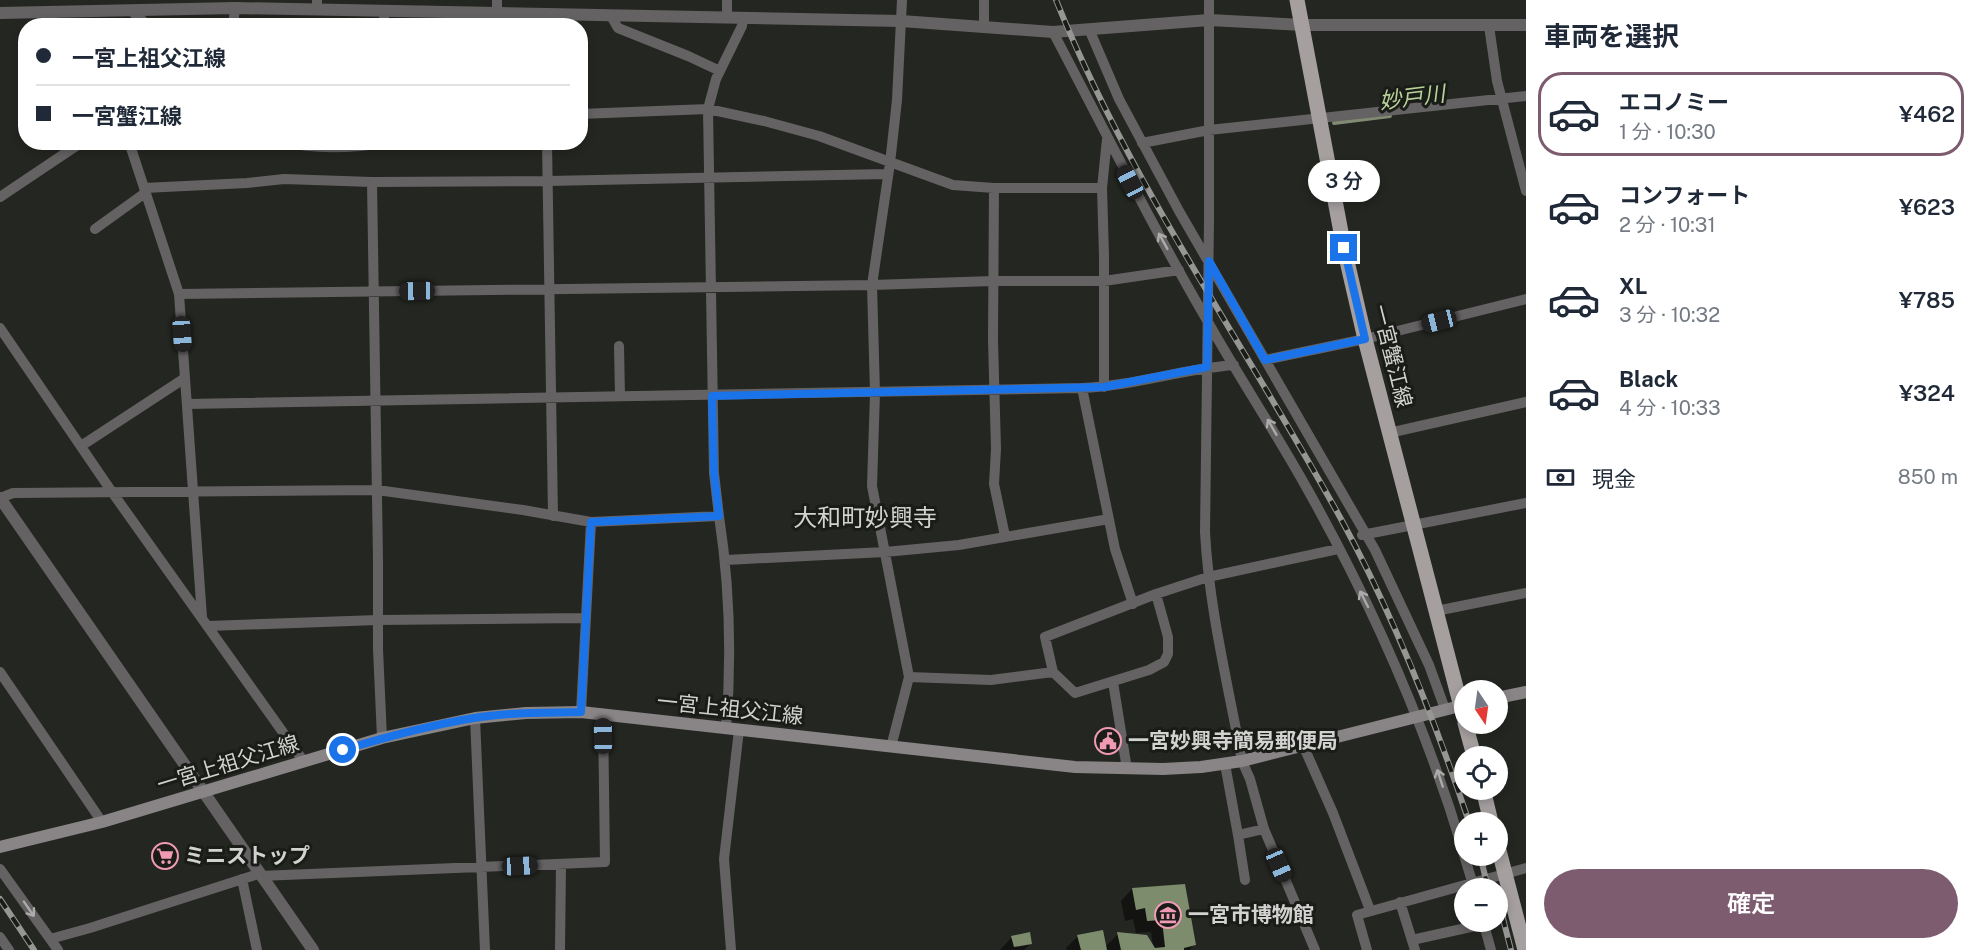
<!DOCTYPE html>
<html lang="ja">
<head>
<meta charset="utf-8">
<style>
	:root { --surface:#fff; --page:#f2f2f3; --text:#1f2937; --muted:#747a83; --line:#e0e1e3; --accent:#7d5c70 }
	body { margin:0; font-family:"Public Sans","Noto Sans JP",sans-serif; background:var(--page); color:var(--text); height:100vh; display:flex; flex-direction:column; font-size:22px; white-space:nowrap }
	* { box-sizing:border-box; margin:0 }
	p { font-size:20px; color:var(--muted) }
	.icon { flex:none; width:33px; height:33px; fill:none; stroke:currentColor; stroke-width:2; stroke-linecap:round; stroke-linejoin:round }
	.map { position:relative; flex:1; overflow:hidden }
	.details { display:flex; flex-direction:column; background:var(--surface); width:450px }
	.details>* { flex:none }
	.banner { position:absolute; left:18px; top:18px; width:570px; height:132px; border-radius:24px; box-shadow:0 3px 9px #0003; display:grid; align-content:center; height:132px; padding:0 18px; background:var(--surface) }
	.needle { width:39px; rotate:167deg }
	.buttons { position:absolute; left:1454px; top:680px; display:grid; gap:12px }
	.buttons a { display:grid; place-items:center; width:54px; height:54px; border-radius:50%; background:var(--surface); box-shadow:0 3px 9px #0003; font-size:30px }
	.end { position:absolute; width:27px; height:27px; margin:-14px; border:8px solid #1a73e8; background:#fff; box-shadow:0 0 0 3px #fff }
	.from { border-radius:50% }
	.bubble { position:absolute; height:42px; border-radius:21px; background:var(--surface); box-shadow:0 3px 9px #0003; font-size:20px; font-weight:600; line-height:42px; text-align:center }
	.car { position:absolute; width:18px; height:36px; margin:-18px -9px; border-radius:8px; box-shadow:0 0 4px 2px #0007; background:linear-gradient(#222 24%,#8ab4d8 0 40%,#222 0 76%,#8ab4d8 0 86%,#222 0) }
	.banner b { display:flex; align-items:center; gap:21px; height:57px; font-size:22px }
	.banner b+b { border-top:2px solid var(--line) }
	.banner i { width:15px; height:15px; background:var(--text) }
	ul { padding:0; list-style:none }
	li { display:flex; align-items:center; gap:18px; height:84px; margin:0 12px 9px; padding:0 6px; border:3px solid transparent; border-radius:24px }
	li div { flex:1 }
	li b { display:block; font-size:22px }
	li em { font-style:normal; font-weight:600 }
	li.current { border-color:var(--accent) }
	li>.icon { width:54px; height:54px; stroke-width:1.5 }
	h2 { padding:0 18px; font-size:27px; line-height:72px }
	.pay { display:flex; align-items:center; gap:15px; height:66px; padding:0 18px; font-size:22px }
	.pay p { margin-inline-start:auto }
	.action { display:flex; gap:12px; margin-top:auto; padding:12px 18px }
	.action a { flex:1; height:69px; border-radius:36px; background:var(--accent); color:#fff; font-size:24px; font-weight:600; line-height:69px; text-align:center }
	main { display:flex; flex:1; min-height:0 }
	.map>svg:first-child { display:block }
	.shadow { fill:#0007 }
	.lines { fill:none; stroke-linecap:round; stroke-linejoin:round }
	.stream { stroke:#818b74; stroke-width:4 }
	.building { fill:#7d8c6c }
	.minor { stroke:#656263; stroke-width:10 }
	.tertiary { stroke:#656263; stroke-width:12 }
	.secondary { stroke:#898486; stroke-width:12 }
	.primary { stroke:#a59fa0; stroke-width:15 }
	.rail-casing { stroke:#969794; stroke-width:6 }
	.rail { stroke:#1a1c18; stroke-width:4; stroke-dasharray:11; stroke-linecap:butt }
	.oneway { stroke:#acabaa }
	.route { stroke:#1a73e8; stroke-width:8 }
	.labels { text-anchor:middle; stroke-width:6; stroke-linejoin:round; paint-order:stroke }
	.street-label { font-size:21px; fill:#d2d3d0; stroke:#1a1c18 }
	.poi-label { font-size:21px; font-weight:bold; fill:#d2d3d0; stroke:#1a1c18; text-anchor:start }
	.water-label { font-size:22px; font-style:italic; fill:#b9d29a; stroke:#1a1c18 }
	.quarter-label { font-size:24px; fill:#d2d3d0; stroke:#1a1c18 }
</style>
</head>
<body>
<main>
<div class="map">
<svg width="1526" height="950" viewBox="0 0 1526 950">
	<rect width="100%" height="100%" fill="#242621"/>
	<path class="shadow" d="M1132,889L1194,945L1189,950H1107V948L1105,950H1067L1066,948L1078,936L1105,947L1118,934L1153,946L1151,932L1136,933L1133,919L1125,921L1121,901Z
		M1012,937L1031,943L1024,950H1000Z"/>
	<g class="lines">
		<path class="stream" d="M1334,123L1390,116"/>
	</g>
	<path class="building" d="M1185,884L1196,945L1184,948V950H1121L1117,932L1147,935L1155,948L1165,947L1162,920L1147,921L1145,908L1136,910L1132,888Z
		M1103,930L1107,950H1081L1077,935Z
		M1030,932L1032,944L1014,947L1011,936Z"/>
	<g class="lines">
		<path class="minor" d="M727,0V18
			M984,0V27
			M1209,0V221L1205,532C1209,609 1228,684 1242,761L1250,779L1264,829L1315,950
			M130,10L149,26
			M317,10V0
			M384,11V26
			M47,12L57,26
			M497,14V0
			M611,16L618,28L688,56L720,71
			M233,26L235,8
			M1489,26L1497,81L1526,191
			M1089,29L1119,99L1179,211L1375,550L1429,665L1445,709
			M1053,32C1104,129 1153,228 1208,322C1239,377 1274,430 1305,485C1371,602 1426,726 1464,854
			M580,114L708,109L764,121L819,136L953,185L994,188H1102
			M129,142L179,294L202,617
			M283,142C318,150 354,148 390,142
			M547,142L553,516
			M1142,143L1209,130L1526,96
			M372,182L378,560V649L382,738
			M144,188L247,183L284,179L372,182L548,181L887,174
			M994,188L993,340L996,449L994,484L1005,536
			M0,197L82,142
			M95,229L145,193
			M179,294L872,285L993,281H1104L1179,270
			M0,328L112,492L304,762
			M619,346L620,396
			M1265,360L1365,339L1526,299
			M1104,387V256L1102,188L1107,139
			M1082,388L1115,549L1133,604
			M187,404L1082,388C1133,386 1182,369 1234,365
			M1389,433L1526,402
			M81,446L185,378
			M0,498L13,493L377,490L523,510L591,522L719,516L714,473L708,109L716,79L742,26L743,18
			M719,516C730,588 732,655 726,728
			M1362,535L1526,503
			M726,560L885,552L959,545L1109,519
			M1436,611L1526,593
			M208,626L378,620L586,618
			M0,672L102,822
			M1053,672L1045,637L1156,594L1208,577L1338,549
			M909,677L991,680L1053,672L1075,693L1149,670L1164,662L1168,654V637L1156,594
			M1113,682L1127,769
			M581,712L591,522
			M475,718L485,950
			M1303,745L1333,813L1370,910
			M891,747L909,677L872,486L875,393L872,285L890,163L897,100L902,0
			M1225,764L1238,835L1264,829
			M1238,835L1245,880
			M1464,855L1474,888
			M0,869L58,950
			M260,876L605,862L603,715
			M242,879L257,950
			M1400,902L1415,950
			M1483,921L1491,950
			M0,937L9,950
			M50,939L90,928L258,874
			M1412,940L1484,924
			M560,950L561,864
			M731,950L724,859L739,730
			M1367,950L1357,915L1526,868"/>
		<path class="tertiary" d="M0,13L235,8L901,21L1053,32L1209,20L1303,25H1526
			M0,498L313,950"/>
		<path class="secondary" d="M1497,698L1526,692
			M0,847L102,822L382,738L475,718L526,713L581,712L1075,767L1163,769L1201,767L1242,761L1464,705"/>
		<path class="primary" d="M1297,0L1344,248L1365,339L1464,718
			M1465,723L1474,756
			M1483,789L1491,822
			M1497,843L1525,950"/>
		<defs>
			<path id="rail" d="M1056,0C1130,184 1246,346 1341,519C1394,616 1434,718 1469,822
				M1480,855L1488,888
				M1497,895L1511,950
				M0,899L34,950"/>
		</defs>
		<use href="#rail" class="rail-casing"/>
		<use href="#rail" class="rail"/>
	</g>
	<defs><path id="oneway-shaft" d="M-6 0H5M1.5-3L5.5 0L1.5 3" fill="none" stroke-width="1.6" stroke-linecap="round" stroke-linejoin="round" transform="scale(1.5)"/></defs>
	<g class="oneway">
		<use href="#oneway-shaft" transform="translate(1163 241) rotate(-119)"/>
		<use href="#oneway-shaft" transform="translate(1272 427) rotate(-120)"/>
		<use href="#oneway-shaft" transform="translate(1364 599) rotate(-117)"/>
		<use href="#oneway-shaft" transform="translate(1440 778) rotate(-108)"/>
		<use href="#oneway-shaft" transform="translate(29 909) rotate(55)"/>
	</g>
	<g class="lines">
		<path class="route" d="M343,750C386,737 430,725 474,718C509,712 545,713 581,712L591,522L719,516L714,473L712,396L1104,387L1207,367L1209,261L1265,360L1365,339L1344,248"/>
	</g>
	<defs>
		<symbol id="civic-ring" viewBox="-11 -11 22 22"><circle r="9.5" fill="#1a1c18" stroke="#f09ab6" stroke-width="1.5"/><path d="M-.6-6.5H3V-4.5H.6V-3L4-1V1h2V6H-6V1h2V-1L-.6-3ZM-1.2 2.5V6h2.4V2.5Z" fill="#f09ab6"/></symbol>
		<symbol id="supermarket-ring" viewBox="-11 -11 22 22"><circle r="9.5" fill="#1a1c18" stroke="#f09ab6" stroke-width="1.5"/><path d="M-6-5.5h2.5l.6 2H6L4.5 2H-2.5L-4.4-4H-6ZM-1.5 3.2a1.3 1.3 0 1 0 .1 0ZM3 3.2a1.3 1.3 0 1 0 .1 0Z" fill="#f09ab6"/></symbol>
		<symbol id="museum-ring" viewBox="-11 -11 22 22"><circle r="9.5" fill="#1a1c18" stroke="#f09ab6" stroke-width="1.5"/><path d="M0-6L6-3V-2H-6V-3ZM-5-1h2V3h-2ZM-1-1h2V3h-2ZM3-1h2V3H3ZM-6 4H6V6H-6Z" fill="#f09ab6"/></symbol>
	</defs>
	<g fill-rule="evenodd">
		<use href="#civic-ring" x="1093" y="726" width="30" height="30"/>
		<use href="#supermarket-ring" x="150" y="841" width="30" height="30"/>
		<use href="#museum-ring" x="1153" y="900" width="30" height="30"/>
	</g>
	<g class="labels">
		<g class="street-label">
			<text transform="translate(1392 356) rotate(76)" y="7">一宮蟹江線</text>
			<text transform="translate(730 709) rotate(6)" y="7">一宮上祖父江線</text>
			<text transform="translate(228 764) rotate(-17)" y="7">一宮上祖父江線</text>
		</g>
		<g class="poi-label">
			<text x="1128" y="748">一宮妙興寺簡易郵便局</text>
			<text x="184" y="863">ミニストップ</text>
			<text x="1188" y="922">一宮市博物館</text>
		</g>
		<g class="water-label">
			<text transform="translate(1412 97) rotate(-7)" y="8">妙戸川</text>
		</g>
		<g class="quarter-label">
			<text x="865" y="526">大和町妙興寺</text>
		</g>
	</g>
</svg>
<div class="buttons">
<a><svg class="needle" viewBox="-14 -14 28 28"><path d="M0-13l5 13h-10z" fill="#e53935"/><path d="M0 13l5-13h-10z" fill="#747a83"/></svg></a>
<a><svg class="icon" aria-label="locate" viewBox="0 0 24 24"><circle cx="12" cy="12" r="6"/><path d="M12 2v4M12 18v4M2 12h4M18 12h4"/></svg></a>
<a>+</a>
<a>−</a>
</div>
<i class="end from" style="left:343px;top:750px"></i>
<i class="end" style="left:1344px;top:248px"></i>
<div class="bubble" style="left:1308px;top:160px;width:72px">3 分</div>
<i class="car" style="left:1130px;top:182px;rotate:332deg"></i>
<i class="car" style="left:417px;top:291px;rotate:269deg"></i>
<i class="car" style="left:1439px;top:321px;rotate:256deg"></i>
<i class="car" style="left:182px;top:334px;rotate:176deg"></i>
<i class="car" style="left:603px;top:736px;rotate:359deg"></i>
<i class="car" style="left:1279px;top:865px;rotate:156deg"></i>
<i class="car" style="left:520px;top:866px;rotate:87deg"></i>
<div class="banner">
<b><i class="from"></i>一宮上祖父江線</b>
<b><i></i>一宮蟹江線</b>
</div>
</div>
<section class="details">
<h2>車両を選択</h2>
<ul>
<li class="current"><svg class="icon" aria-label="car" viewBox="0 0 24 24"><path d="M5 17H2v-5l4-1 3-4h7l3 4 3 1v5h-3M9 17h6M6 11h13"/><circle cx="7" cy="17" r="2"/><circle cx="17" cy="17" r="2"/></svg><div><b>エコノミー</b><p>1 分 · 10:30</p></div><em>¥462</em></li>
<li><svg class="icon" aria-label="car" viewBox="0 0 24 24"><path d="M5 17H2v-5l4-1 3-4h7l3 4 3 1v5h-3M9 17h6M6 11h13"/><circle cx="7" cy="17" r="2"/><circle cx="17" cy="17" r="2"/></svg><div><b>コンフォート</b><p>2 分 · 10:31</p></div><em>¥623</em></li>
<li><svg class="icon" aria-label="car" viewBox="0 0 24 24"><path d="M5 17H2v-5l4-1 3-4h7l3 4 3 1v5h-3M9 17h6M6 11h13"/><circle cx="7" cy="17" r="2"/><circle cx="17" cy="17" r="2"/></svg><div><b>XL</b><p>3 分 · 10:32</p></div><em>¥785</em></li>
<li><svg class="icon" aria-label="car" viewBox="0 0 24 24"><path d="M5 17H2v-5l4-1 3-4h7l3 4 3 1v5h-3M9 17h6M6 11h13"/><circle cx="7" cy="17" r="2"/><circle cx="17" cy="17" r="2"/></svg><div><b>Black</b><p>4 分 · 10:33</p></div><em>¥324</em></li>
</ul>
<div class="pay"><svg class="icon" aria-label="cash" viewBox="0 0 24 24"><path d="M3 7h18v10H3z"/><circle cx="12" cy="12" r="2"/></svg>現金<p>850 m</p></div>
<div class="action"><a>確定</a></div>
</section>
</main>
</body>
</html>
